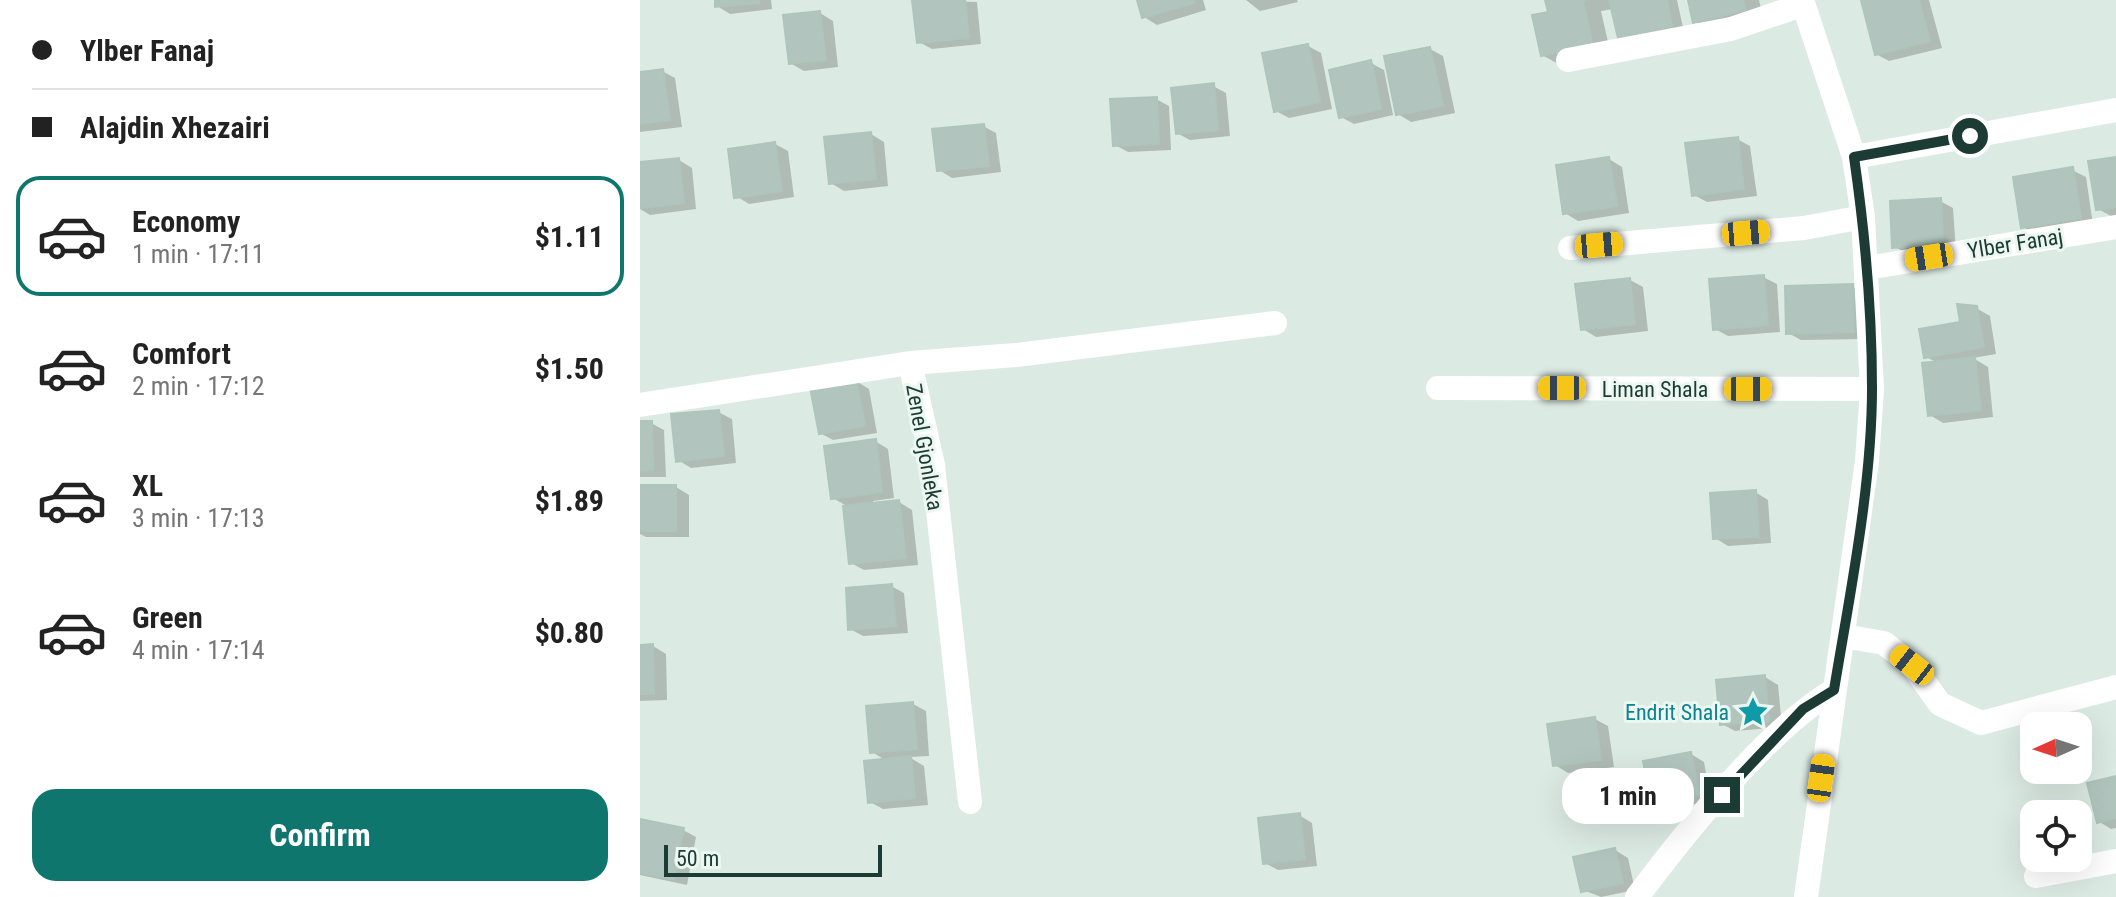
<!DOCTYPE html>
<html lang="en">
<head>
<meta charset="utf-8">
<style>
	:root { --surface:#fff; --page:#f6f6f6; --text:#222; --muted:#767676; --line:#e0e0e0; --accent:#0f766e }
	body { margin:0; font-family:"Roboto Condensed",sans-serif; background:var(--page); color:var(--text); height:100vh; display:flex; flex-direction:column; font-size:30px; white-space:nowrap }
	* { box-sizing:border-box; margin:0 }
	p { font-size:26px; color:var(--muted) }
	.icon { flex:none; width:44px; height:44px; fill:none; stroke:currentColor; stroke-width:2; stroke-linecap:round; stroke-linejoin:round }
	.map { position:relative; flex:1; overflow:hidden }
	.drawer { display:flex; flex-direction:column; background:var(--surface); width:640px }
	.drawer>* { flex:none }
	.hud { display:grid; align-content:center; height:176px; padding:0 32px; background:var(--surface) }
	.needle { width:52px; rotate:267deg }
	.fabs { position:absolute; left:1380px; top:712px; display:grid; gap:16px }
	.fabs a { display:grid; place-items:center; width:72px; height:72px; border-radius:16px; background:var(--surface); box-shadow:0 8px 32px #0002; font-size:40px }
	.scale { position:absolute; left:24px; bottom:20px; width:218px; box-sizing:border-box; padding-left:8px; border:4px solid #1c3b34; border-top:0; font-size:22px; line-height:28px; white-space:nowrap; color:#1c3b34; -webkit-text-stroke:6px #ecf7f2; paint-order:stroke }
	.end { position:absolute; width:36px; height:36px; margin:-18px; border:10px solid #1c3b34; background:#fff; box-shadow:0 0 0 4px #fff }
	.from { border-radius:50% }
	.bubble { position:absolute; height:56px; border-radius:24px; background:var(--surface); box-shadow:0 8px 32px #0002; font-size:26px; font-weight:700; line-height:56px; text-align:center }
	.car { position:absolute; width:24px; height:48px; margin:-24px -12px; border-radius:10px; box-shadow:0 0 6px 2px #0007; background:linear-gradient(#f5c518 24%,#345 0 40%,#f5c518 0 76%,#345 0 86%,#f5c518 0) }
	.hud b { display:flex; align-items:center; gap:28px; height:76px; font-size:30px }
	.hud b+b { border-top:2px solid var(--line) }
	.hud i { width:20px; height:20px; background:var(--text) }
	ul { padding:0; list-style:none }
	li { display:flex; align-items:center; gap:24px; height:120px; margin:0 16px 12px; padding:0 16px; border:4px solid transparent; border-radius:24px }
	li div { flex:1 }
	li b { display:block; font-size:30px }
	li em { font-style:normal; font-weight:700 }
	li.active { border-color:var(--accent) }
	li>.icon { width:72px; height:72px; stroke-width:1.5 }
	.action { display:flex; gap:16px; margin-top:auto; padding:16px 32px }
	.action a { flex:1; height:92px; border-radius:24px; background:var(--accent); color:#fff; font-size:32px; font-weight:700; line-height:92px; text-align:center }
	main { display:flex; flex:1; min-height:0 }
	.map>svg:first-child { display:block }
	.shadow { fill:#0003 }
	.building { fill:#b1c5be; stroke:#aec5bc; stroke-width:2 }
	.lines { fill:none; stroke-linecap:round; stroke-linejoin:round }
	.minor { stroke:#fff; stroke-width:24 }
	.route { stroke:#1c3b34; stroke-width:10 }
	.labels { text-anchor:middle; stroke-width:6; stroke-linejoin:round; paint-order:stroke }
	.street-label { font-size:22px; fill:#1c3b34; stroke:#ecf7f2 }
	.culture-label { font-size:22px; fill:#0d838f; stroke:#ecf7f2; text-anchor:end }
</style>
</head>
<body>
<main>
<section class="drawer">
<div class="hud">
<b><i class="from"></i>Ylber Fanaj</b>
<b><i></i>Alajdin Xhezairi</b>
</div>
<ul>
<li class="active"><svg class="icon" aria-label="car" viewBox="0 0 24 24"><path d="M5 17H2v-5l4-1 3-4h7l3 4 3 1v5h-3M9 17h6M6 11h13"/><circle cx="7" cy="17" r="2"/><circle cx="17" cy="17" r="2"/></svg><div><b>Economy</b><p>1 min · 17:11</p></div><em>$1.11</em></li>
<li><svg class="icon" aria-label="car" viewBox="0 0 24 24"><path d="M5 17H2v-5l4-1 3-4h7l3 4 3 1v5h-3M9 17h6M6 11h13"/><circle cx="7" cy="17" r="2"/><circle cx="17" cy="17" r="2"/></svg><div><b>Comfort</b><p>2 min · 17:12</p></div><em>$1.50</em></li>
<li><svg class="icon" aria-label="car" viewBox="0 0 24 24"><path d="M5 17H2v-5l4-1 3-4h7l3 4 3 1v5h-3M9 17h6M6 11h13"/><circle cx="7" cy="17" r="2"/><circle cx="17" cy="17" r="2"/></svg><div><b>XL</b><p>3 min · 17:13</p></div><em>$1.89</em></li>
<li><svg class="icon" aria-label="car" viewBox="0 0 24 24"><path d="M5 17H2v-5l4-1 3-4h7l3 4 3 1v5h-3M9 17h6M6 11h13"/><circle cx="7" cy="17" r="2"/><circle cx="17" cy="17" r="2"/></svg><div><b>Green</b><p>4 min · 17:14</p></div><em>$0.80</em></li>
</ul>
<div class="action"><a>Confirm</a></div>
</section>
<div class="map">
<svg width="1476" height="897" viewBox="0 0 1476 897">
	<rect width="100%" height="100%" fill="#dceae4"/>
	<path class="shadow" d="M77,0H131L132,9L90,14L77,6Z
		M274,0L337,2L341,44L292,49L279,42Z
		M499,0H563L566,10L517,25L504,17Z
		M606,0H657L658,2L620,11Z
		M907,0H1037L1044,32L993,44L980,37L973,9L961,11L971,55L922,66L902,55L910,13Z
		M1050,0H1119L1124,21L1074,33L1055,22Z
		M1223,0H1289L1302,48L1249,61L1236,54Z
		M180,13L193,21L198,67L164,71L150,63Z
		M668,46L681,53L692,109L649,118L636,111Z
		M790,49L803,56L815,113L771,122L758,114Z
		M731,63L744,70L753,115L714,124L701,117Z
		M22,71L35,78L42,127L0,132V74Z
		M573,86L586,93L590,136L550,140L537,133Z
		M516,99L529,106L531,150L488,152L475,145Z
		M343,126L356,133L361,172L312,178L299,170Z
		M231,134L244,142L248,186L204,191L191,183Z
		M1097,139L1110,146L1117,196L1067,202L1054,195Z
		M135,144L148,151L154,197L109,204L96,196Z
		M969,159L982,167L989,213L938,221L925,213Z
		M1476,159V215L1471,216L1458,209Z
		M39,160L52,168L56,209L10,215L0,209V164Z
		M1432,170L1446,177L1453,225L1396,234L1383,227Z
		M1300,201L1313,208L1316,251L1267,254L1254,246Z
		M1123,277L1137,284L1140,332L1088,336L1075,329Z
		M990,280L1003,287L1008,331L956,337L943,329Z
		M1212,286L1225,293L1227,339L1161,340L1148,333Z
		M1336,308L1350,316L1356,354L1333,358L1348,367L1353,417L1303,423L1290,415L1298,363L1286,357Z
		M216,381L229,389L237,433L193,440L180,433Z
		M78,412L92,419L96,463L51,468L38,460Z
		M0,423H11L24,430L26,477H0Z
		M235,441L248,449L254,498L233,501V505L259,502L272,510L278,565L224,570L211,563L210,508L193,498Z
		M0,487H36L49,495V537H6L0,534Z
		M1115,492L1128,500L1131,543L1088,546L1075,538Z
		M251,586L264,593L268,633L223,636L210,629Z
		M13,646L26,654L27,700L0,701V647Z
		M1125,677L1138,685L1142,727L1095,731L1082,724Z
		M273,704L286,711L289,756L269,757L284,766L288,805L243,809L230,802L247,761L232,752Z
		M955,719L968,726L974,767L928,773L915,765Z
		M1051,754L1064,762L1071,801L1026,810L1013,803Z
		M1476,778V828L1471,829L1458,821Z
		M659,815L672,823L677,866L638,870L625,863Z
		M0,821L43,830L56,837L47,885L0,875Z
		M975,850L988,858L995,890L961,897L943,890Z"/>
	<path class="building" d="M75,0H119V3L75,7Z
		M272,0H325L329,38L277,43Z
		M497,0H553L554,3L502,18Z
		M905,0H946L943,1L953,45L901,56L892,15L908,12Z
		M969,0H1027L1032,26L978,38Z
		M1048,0H1103L1105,10L1053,23Z
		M1221,0H1279L1290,41L1235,55Z
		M180,11L186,60L149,64L143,15Z
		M668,44L680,102L634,112L622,53Z
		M790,47L803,106L756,115L744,56Z
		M731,60L741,109L699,118L689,70Z
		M23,69L30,120L0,124V72Z
		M574,83L578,130L536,134L531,88Z
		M517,97L519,144L473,146L470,99Z
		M344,124L349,166L297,171L292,129Z
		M231,132L236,179L189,184L184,137Z
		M1098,137L1104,189L1052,196L1045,143Z
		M135,142L142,191L94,198L88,149Z
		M969,157L977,206L923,214L916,165Z
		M1476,157V207L1456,210L1448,161Z
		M39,158L44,203L0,208V162Z
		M1433,167L1441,218L1381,228L1373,177Z
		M1301,198L1303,245L1252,248L1250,201Z
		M1124,275L1128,325L1073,330L1069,279Z
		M990,278L995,324L941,330L935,284Z
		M1213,284L1214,332L1146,334L1145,286Z
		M1317,304L1337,306L1344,347L1284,358L1279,329L1320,322Z
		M1335,357L1341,410L1288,416L1282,363Z
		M216,379L225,426L179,434L170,387Z
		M79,410L84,456L36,462L31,414Z
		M0,421H12L13,470L0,471Z
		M236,439L242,492L191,499L184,446Z
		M0,485H36V531H0Z
		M1116,490L1119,537L1073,539L1070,493Z
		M259,500L266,558L209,564L203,506Z
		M252,584L256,626L208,630L206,588Z
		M13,644L14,694H0V645Z
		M1125,675L1129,721L1080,725L1076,680Z
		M273,702L277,749L230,753L226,706Z
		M955,717L961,760L913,766L907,724Z
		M1051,752L1059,794L1011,804L1003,761Z
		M271,756L275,798L228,803L224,761Z
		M1476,776V818L1457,823L1447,783Z
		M660,813L665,859L623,864L618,818Z
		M0,819L44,828L34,879L0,873Z
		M975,848L983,883L941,892L933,857Z"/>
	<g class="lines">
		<path class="minor" d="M1162,0L1214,157L1223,217L1232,389L1227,461L1166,897
			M928,60L1091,29L1162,5
			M1214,157L1476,110
			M930,248L1164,228L1223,217
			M1227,268L1476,227
			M270,363L376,355L635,323
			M798,388L1232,389
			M0,405L270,363L293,465L330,802
			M1203,636L1244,643L1272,665L1300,704L1341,723L1476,687
			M1396,876L1476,861
			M997,897C1045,833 1127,730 1194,690"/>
	</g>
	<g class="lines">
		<path class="route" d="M1082,795L1163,709L1194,690C1210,593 1232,486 1232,388C1232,311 1225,233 1214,157L1330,136"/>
	</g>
	<defs>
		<symbol id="sight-bare" viewBox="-9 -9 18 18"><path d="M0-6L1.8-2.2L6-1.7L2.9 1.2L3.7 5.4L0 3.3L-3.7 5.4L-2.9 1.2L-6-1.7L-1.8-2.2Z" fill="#0f9aa8" stroke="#ecf7f2" stroke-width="2.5" paint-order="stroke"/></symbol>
	</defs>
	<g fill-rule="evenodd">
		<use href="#sight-bare" x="1091" y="690" width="44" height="44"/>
	</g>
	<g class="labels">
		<g class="street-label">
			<text transform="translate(1375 243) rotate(-9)" y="8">Ylber Fanaj</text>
			<text x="1015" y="397">Liman Shala</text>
			<text transform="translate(285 447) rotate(80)" y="8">Zenel Gjonleka</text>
		</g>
		<g class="culture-label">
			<text x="1089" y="720">Endrit Shala</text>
		</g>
	</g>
</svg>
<div class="fabs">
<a><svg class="needle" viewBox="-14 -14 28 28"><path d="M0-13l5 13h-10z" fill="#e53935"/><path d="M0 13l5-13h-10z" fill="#767676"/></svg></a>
<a><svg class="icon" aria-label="locate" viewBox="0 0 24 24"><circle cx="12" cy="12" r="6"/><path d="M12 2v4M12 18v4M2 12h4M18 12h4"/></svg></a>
</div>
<div class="scale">50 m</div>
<i class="end from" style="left:1330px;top:136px"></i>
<i class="end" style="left:1082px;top:795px"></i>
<div class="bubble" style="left:922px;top:768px;width:132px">1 min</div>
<i class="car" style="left:1106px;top:233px;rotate:85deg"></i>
<i class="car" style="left:959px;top:245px;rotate:85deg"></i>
<i class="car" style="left:1289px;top:257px;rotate:261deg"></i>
<i class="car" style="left:922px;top:388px;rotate:270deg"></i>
<i class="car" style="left:1108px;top:389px;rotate:90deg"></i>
<i class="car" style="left:1272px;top:665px;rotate:308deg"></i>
<i class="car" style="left:1181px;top:778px;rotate:8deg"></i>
</div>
</main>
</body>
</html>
